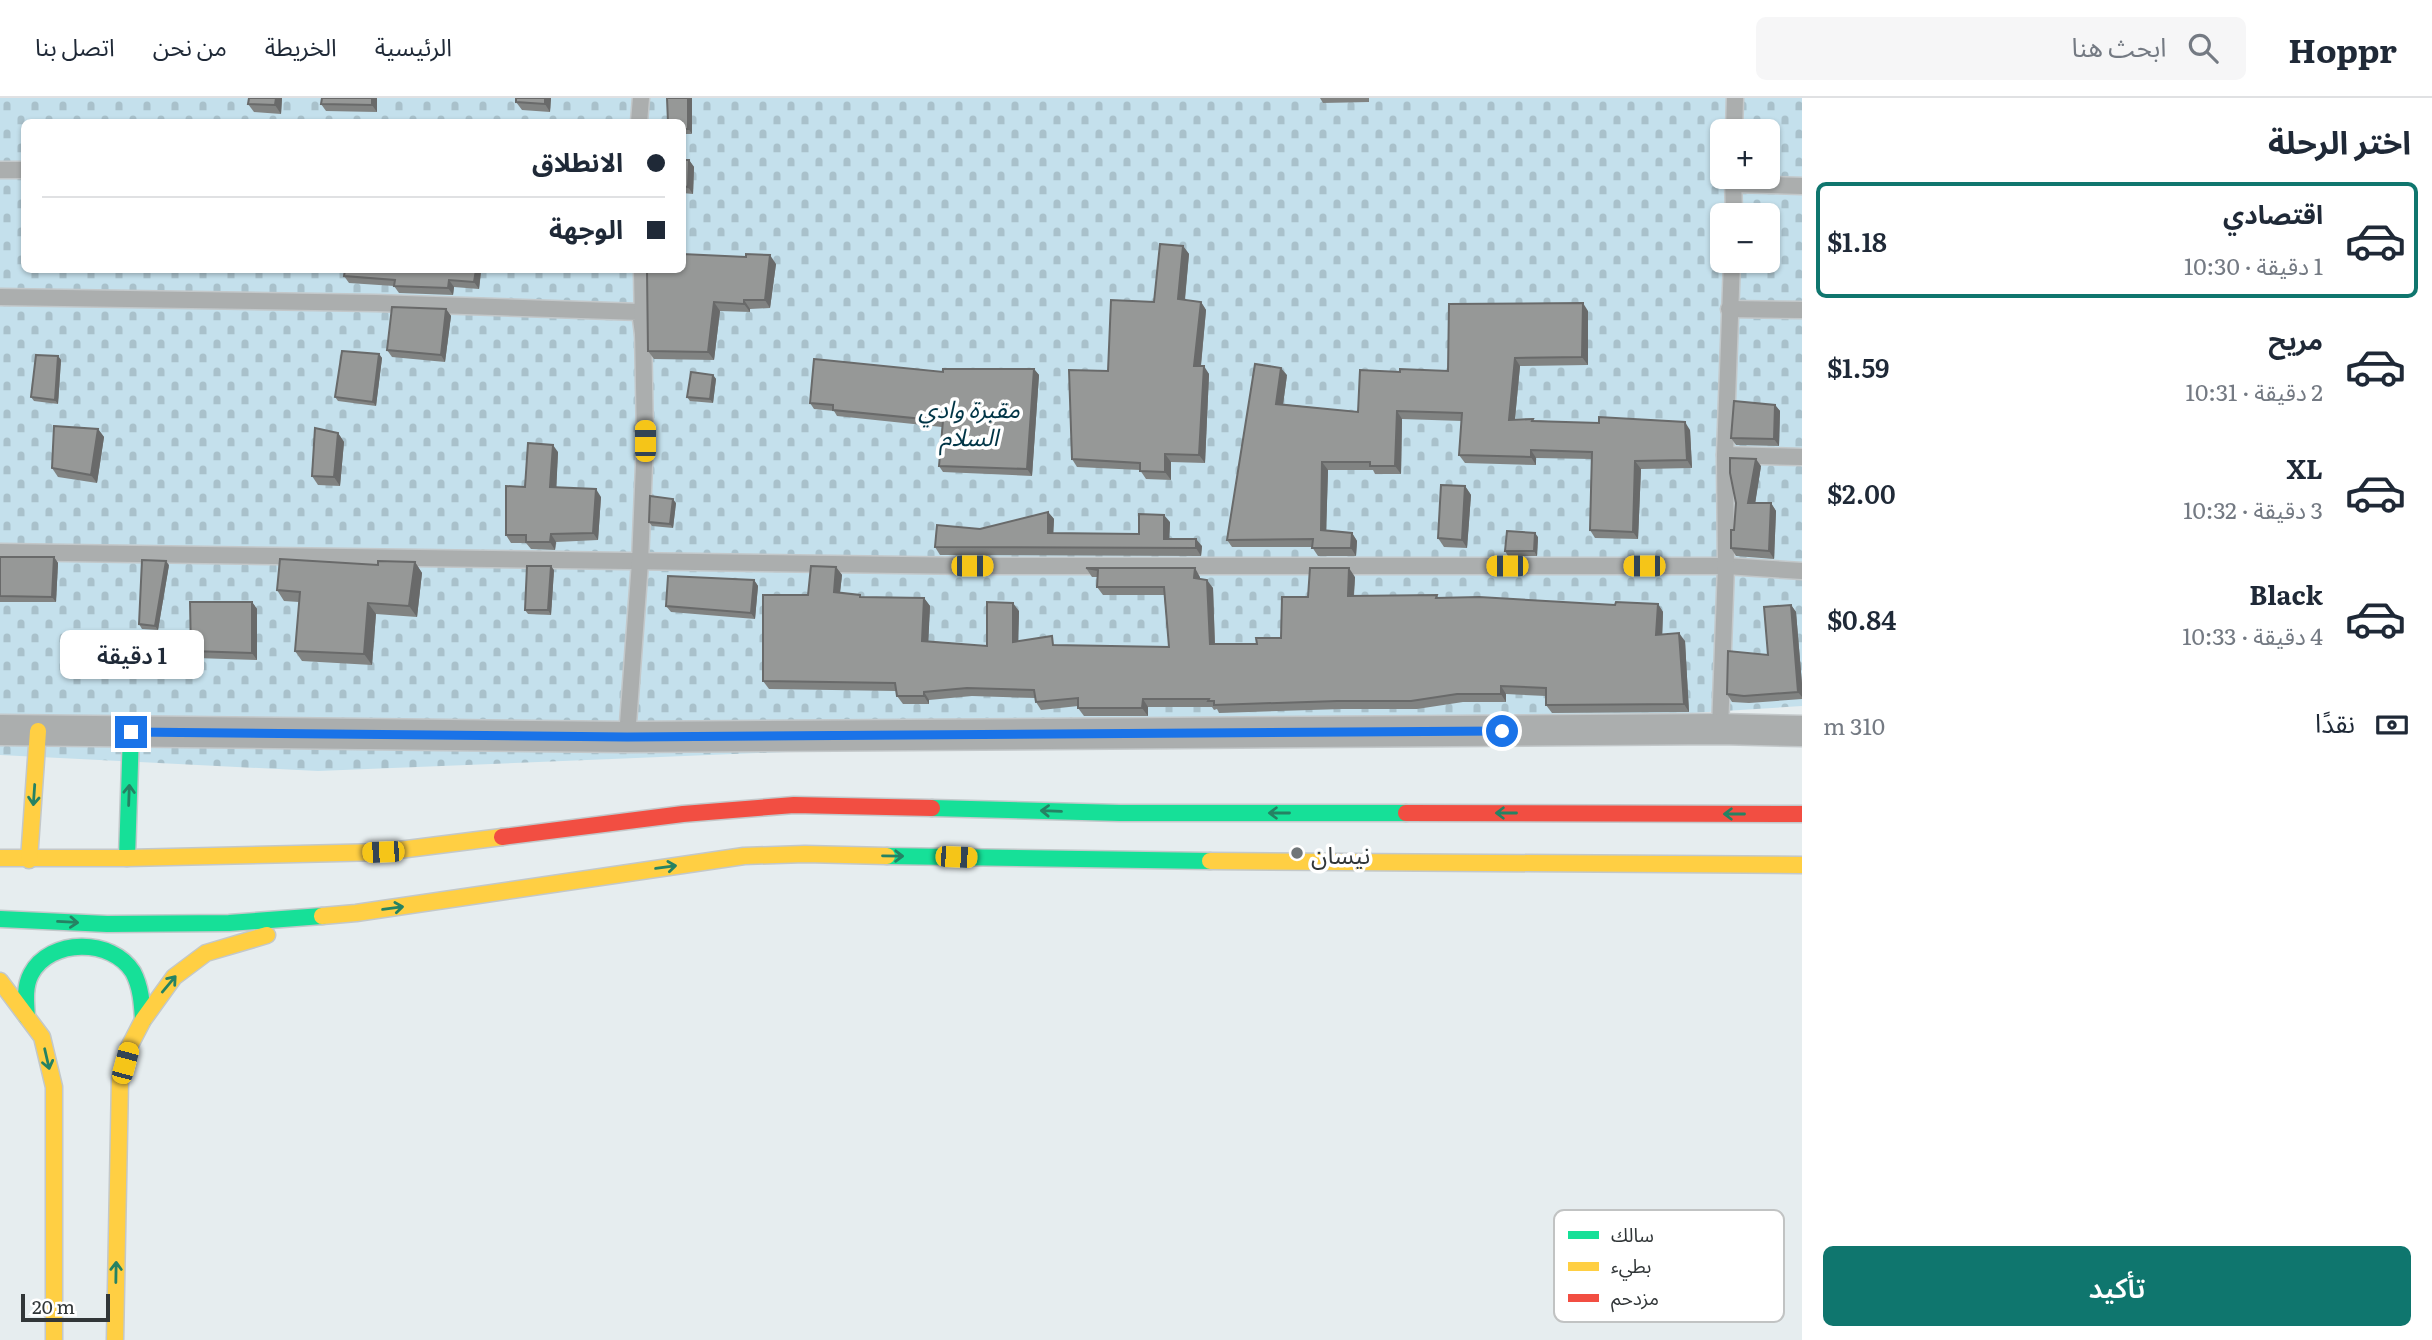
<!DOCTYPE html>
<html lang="ar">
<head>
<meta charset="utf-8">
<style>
	:root { --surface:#fff; --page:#f6f6f7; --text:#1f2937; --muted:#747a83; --line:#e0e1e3; --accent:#0f766e }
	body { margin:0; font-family:Literata,"Noto Sans Arabic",serif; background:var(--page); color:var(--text); direction:rtl; height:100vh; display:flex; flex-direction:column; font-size:26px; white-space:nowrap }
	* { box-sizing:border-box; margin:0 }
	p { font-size:23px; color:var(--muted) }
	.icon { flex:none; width:38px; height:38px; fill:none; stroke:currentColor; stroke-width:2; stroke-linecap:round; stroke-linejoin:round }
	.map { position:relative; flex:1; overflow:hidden; direction:ltr }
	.drawer { display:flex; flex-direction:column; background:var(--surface); width:630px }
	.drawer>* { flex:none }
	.hud { position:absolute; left:21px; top:21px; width:665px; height:154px; border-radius:10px; box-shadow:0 2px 5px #0004; direction:rtl; display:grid; align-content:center; height:154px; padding:0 21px; background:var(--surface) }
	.fabs { position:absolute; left:1710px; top:21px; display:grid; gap:14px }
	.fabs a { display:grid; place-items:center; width:70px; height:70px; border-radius:10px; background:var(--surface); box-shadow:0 2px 5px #0004; font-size:35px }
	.scale { position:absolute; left:21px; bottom:18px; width:89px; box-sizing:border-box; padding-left:7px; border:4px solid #313638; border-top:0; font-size:19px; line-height:24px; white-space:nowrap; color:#313638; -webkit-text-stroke:5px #fff; paint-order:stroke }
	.end { position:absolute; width:32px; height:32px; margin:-16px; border:9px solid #1a73e8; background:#fff; box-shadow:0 0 0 4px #fff }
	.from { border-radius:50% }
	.bubble { position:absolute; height:49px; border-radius:10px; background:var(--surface); box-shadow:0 2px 5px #0004; font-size:23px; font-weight:600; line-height:49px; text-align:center; direction:rtl }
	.car { position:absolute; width:21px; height:42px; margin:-21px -10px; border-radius:9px; box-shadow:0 0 5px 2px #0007; background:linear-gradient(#f5c518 24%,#345 0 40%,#f5c518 0 76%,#345 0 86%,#f5c518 0) }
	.hud b { display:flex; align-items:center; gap:24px; height:66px; font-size:26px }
	.hud b+b { border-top:2px solid var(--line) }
	.hud i { width:18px; height:18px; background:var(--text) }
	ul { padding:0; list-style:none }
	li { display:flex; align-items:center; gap:21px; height:116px; margin:0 14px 10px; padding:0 7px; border:4px solid transparent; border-radius:10px }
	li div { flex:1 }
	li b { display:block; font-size:26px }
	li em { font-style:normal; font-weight:600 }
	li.current { border-color:var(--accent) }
	li>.icon { width:63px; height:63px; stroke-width:1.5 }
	h2 { padding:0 21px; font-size:32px; line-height:84px }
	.pay { display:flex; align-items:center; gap:18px; height:77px; padding:0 21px; font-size:26px }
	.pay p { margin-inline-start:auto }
	.primary-button { display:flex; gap:14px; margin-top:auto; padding:14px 21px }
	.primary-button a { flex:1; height:80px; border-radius:10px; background:var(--accent); color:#fff; font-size:28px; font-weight:600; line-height:80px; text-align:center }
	header { display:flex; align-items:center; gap:42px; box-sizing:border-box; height:98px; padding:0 35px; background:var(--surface); border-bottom:2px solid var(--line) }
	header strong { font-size:33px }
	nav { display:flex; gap:38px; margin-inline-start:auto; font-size:24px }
	.search { width:490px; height:63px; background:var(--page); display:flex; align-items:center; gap:18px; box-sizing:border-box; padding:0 24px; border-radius:10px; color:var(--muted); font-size:26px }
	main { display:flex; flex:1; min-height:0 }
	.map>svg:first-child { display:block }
</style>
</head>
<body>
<header>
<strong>Hoppr</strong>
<div class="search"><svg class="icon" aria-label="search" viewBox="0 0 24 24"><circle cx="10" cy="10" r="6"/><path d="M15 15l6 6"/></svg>ابحث هنا</div>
<nav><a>الرئيسية</a><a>الخريطة</a><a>من نحن</a><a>اتصل بنا</a></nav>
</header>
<main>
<section class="drawer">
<h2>اختر الرحلة</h2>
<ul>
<li class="current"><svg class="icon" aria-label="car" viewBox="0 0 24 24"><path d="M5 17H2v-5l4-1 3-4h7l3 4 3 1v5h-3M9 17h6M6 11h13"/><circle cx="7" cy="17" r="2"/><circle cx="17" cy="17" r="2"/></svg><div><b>اقتصادي</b><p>1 دقيقة · 10:30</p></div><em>$1.18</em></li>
<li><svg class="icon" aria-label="car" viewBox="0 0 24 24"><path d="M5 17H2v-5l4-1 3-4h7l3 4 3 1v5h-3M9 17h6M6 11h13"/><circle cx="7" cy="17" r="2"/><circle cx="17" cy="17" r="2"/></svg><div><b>مريح</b><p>2 دقيقة · 10:31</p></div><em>$1.59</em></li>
<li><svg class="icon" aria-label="car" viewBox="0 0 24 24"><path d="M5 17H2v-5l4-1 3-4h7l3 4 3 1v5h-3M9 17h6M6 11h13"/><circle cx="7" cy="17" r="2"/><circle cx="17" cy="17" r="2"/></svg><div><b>XL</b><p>3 دقيقة · 10:32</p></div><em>$2.00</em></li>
<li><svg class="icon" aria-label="car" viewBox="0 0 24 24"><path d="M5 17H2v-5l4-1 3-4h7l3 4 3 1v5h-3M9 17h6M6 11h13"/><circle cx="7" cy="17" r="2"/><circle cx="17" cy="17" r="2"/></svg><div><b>Black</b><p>4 دقيقة · 10:33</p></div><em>$0.84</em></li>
</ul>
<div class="pay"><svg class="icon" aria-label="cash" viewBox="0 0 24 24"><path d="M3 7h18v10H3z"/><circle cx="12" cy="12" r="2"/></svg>نقدًا<p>310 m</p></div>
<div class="primary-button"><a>تأكيد</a></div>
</section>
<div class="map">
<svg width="1802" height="1242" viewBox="0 0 1802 1242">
	<defs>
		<pattern id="cemetery-stones" width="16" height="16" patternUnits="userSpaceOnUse" patternTransform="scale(1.75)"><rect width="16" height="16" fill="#c4e0ec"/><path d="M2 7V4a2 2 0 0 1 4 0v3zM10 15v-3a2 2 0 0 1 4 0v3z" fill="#a9c1cb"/></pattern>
	</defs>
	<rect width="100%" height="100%" fill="#e6edef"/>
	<path fill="url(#cemetery-stones)" fill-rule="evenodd" d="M0 0H1802V608L1597 621 318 673 0 657ZM24 24H682V172H24ZM1722 33H1768V79H1722ZM1722 117H1768V163H1722Z"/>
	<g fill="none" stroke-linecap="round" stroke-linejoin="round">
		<defs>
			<g id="lane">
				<path d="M639 24 641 0"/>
				<path d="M1734 33 1735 0"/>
				<path d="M0 72H24"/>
				<path d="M1733 79 1734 117"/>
				<path d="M1733 86 1802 88"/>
				<path d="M0 199 376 205 640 214 644 243"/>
				<path d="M1729 211 1802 212"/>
				<path d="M1725 357 1802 359"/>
				<path d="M0 454 972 468H1726L1802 473"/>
				<path d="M1720 631 1726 468 1725 357 1732 163"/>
				<path d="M627 639 640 464 645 343 642 172"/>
			</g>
			<path id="street" d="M0 632 627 639 1720 631 1802 633"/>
			<g id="fast">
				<path d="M932 710 1120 715H1406"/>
				<path d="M887 758 1210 763"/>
				<path d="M127 760 131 634"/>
				<path d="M0 821 107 826 229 825 322 818"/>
				<path d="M27 919C26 905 24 889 31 876 50 840 112 840 133 874 141 889 142 906 143 922"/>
			</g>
			<g id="slow">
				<path d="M0 760H127L383 754 502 739"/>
				<path d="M29 762 38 633"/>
				<path d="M1210 763 1802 767"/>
				<path d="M322 818 356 815 744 758 805 756 887 758"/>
				<path d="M0 883 42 939 54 989V1242"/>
				<path d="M115 1242 120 981 129 949 143 922 174 879 206 855 267 837"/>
			</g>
			<g id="jam">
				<path d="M1406 715 1802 716"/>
				<path d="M502 739 683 716 794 707 932 710"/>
			</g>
		</defs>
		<use href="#lane" stroke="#c3c8ca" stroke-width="19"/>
		<use href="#street" stroke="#c3c8ca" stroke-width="33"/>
		<use href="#fast" stroke="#c3c8ca" stroke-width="19"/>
		<use href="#slow" stroke="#c3c8ca" stroke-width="19"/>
		<use href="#jam" stroke="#c3c8ca" stroke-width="19"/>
		<use href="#lane" stroke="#abaeae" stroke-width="16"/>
		<use href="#street" stroke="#abaeae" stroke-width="30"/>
		<use href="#fast" stroke="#16e098" stroke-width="16"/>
		<use href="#slow" stroke="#ffcf43" stroke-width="16"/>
		<use href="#jam" stroke="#f24e42" stroke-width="16"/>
	</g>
	<g fill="#818382">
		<path d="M282 0 281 16 254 14 248 6Z"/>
		<path d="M377 0V14L326 13 321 6Z"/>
		<path d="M516 0H551L550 14 522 12 516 4Z"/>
		<path d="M667 0 692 36H682V24Z"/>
		<path d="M1320 0H1369V4L1323 5Z"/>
		<path d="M682 62H689L694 69 693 96 682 95Z"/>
		<path d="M1183 148 1189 156 1185 202 1201 204 1206 212 1201 268 1209 276 1205 365 1171 364V382L1146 381 1140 372 1077 369 1072 361Z"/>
		<path d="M776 166 770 210 750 211V214L720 213 714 262 654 261 648 253 647 172Z"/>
		<path d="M481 175 479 191 454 189 453 197 399 195 394 188 349 185 344 178Z"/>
		<path d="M446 211 451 218 445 264 392 259 387 252Z"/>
		<path d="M1588 213V267L1520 268 1515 321 1690 332 1692 370 1641 371 1638 441 1595 440 1590 432 1592 361 1536 360V367L1465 365 1459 357 1462 323 1402 321 1401 376H1375L1373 372H1328L1326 433 1352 435 1357 443 1356 458H1318L1312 449H1232L1227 442 1287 277 1283 306 1358 314 1448 273Z"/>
		<path d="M379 256 382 260 376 308 338 303 335 299Z"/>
		<path d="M58 258 61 262 58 306 34 303 31 299Z"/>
		<path d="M1034 271 1039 277 1032 378 943 374 939 368 942 329 837 318 834 313 814 311 810 305 943 274Z"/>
		<path d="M713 277 716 281 713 305 690 303 687 299Z"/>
		<path d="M1775 307 1780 313 1779 348 1736 347 1731 340Z"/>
		<path d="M98 331 104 339 97 385 58 379 52 370Z"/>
		<path d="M338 335 344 344 340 388 318 387 312 378Z"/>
		<path d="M558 354 556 390 601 399 598 442 556 444 555 452 531 451 526 445H511L506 437 525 389Z"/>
		<path d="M1761 368 1755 405H1771L1776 413 1774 461 1736 458 1731 450 1734 432Z"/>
		<path d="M1465 388 1471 397 1467 450 1444 449 1438 440Z"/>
		<path d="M676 405 673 430 652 428 649 424Z"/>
		<path d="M1048 414 1054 421 1053 435 1139 436 1170 424 1169 441 1202 448 1201 458 940 457 935 449 980 431Z"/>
		<path d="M1538 439 1537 458H1508L1505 453Z"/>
		<path d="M0 459H54L58 465 56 504H0Z"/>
		<path d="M415 464 422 475 417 519 376 516 372 567 302 563 295 553 299 504 284 503 277 492 378 467Z"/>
		<path d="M169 467 158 532 142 531 139 526Z"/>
		<path d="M836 469 842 477 840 495 861 499 924 500 930 508 928 543 987 548 1019 513 1018 543 1058 547 1169 549 1164 497H1103L1097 489 1098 479H1092L1086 470 1200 479V481L1213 490 1215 546H1257L1281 540 1308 499 1355 479 1354 498 1437 497 1438 500 1615 507 1658 506 1663 514 1662 536 1685 543 1689 614 1552 615 1546 607V598L1506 596V604H1463L1417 611H1342L1219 615 1217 611 1214 612 1212 609H1148V618H1084L1078 610V608L1041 612 1036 604 1035 600 972 598 929 602V606H903L897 598 896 593 769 591 763 583 808 497Z"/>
		<path d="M554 472 551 517 528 516 525 512Z"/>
		<path d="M754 482 758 488 755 521 671 514 666 508Z"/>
		<path d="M252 504 257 511V562L196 560 191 553Z"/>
		<path d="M1791 507 1796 514 1802 586V601L1749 605 1732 604 1727 596 1768 557Z"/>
	</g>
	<g fill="#696a6a">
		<path d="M276 0H282L281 16 275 7Z"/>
		<path d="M372 0H377V14L372 7Z"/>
		<path d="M545 0H551L550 14 545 6Z"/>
		<path d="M688 0H692V36L688 31Z"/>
		<path d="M689 62 694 69 693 96 688 89Z"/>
		<path d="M1183 148 1189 156 1184 209 1178 201Z"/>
		<path d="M770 157 776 166 770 210 765 202Z"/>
		<path d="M476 172H481L479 191 474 184Z"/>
		<path d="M449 182 454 189 453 197 448 190Z"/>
		<path d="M744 202 750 211V214L744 206Z"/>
		<path d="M714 204 720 213 714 262 708 254Z"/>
		<path d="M1201 204 1206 212 1200 276 1194 268Z"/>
		<path d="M1583 205 1588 213V267L1582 259Z"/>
		<path d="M446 211 451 218 445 264 441 257Z"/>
		<path d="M379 256 382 260 376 308 373 304Z"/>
		<path d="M58 258 61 262 58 306 55 302Z"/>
		<path d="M1515 260 1520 268 1514 330 1509 322Z"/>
		<path d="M1204 268 1209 276 1205 365 1199 357Z"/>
		<path d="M1281 270 1287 277 1282 314 1276 306Z"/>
		<path d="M1034 271 1039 277 1032 378 1027 371Z"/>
		<path d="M713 277 716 281 713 305 710 301Z"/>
		<path d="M1775 307 1780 313 1779 348 1774 341Z"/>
		<path d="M1397 313 1402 321 1401 376 1395 368Z"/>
		<path d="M1685 324 1690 332 1692 370 1687 362Z"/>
		<path d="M98 331 104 339 97 385 91 377Z"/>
		<path d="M338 335 344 344 340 388 334 379Z"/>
		<path d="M553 347 558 354 556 397 550 389Z"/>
		<path d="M1531 352 1536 360V367L1531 359Z"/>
		<path d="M1165 356 1171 364V382L1165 374Z"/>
		<path d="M1756 361 1761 368 1754 413 1748 405Z"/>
		<path d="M1635 363 1641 371 1638 441 1633 434Z"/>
		<path d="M1322 364 1328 372 1326 440 1321 432Z"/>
		<path d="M1465 388 1471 397 1467 450 1462 442Z"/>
		<path d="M596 391 601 399 598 442 593 435Z"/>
		<path d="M673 401 676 405 673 430 670 426Z"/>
		<path d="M1771 405 1776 413 1774 461 1769 453Z"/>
		<path d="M1048 414 1054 421 1053 443 1048 435Z"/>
		<path d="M1164 417 1170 424 1169 449 1164 441Z"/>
		<path d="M1352 435 1357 443 1356 458 1351 450Z"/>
		<path d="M1535 435 1538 439 1537 458 1534 453Z"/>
		<path d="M551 436 556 444 555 452 550 444Z"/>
		<path d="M1196 441 1202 448 1201 458 1196 450Z"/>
		<path d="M54 459 58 465 56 504 52 499Z"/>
		<path d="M166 463 169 467 158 532 155 528Z"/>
		<path d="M415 464 422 475 417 519 409 508Z"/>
		<path d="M551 468 554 472 551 517 548 512Z"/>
		<path d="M836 469 842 477 839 503 834 494Z"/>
		<path d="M1195 470 1200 479V489L1194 480Z"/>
		<path d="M1349 470 1355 479 1353 506 1348 498Z"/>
		<path d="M754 482 758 488 755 521 751 515Z"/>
		<path d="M1207 482 1213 490 1215 554 1210 546Z"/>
		<path d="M924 500 930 508 928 551 922 543Z"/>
		<path d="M252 504 257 511V562L252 555Z"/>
		<path d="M368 505 376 516 372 567 364 556Z"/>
		<path d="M1013 505 1019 513 1018 552 1013 544Z"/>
		<path d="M1658 506 1663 514 1662 545 1656 537Z"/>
		<path d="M1791 507 1796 514 1802 586V599L1798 594Z"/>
		<path d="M1679 535 1685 543 1689 614 1684 606Z"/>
		<path d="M1501 588 1506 596V604L1501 596Z"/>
		<path d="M924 594 929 602V606L924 598Z"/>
		<path d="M1143 601 1148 609V618L1142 610Z"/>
	</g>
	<g fill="#969897" stroke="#696a6a" stroke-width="2">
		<path d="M249 0H276L275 7 248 6Z"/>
		<path d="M322 0H372V7L321 6Z"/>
		<path d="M516 0H545V6L516 4Z"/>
		<path d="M667 0H688V31H682V24H668Z"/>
		<path d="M682 62H689L688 89 682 88Z"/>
		<path d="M1160 146 1183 148 1178 201 1201 204 1194 268H1204L1199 357 1165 356V374L1140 373V365L1072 361 1069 272 1108 273 1111 202 1154 204Z"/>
		<path d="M682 156 746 159V156L770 157 765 202H744V206L714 204 708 254 648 253 647 172H682Z"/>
		<path d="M345 172H476L474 184 449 182 448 190 394 188 395 182 344 178Z"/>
		<path d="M1583 205 1582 259 1515 260 1509 322 1533 321 1532 323 1599 325V319L1685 324 1687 362 1635 363 1633 434 1590 432 1592 354 1531 352V359L1459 357 1462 315 1397 313 1395 368H1370V364H1322L1321 432 1352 435 1351 450H1312L1313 441 1227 442 1255 266 1281 270 1276 306 1358 314 1360 272 1400 274V271L1448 273 1449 206Z"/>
		<path d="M392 209 446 211 441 257 387 252Z"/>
		<path d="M342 253 379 256 373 304 335 299Z"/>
		<path d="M36 257 58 258 55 302 31 299Z"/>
		<path d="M814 261 943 274V271H1034L1027 371 939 368 943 323 833 312V307L810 305Z"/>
		<path d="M691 274 713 277 710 301 687 299Z"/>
		<path d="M1734 303 1775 307 1774 341 1731 340Z"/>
		<path d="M54 328 98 331 91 377 52 370Z"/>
		<path d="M315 330 338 335 334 379 312 378Z"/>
		<path d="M528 345 553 347 550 389 596 391 593 435 551 436 550 444H526V437H506V388L525 389Z"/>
		<path d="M1730 360 1756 361 1748 405H1771L1769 453 1731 450V432H1734L1736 405 1730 375Z"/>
		<path d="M1441 387 1465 388 1462 442 1438 440Z"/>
		<path d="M650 398 673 401 670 426 649 424Z"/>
		<path d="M1048 414V435L1139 436V416L1164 417V441H1196V450L935 449 937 427 980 431Z"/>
		<path d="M1507 433 1535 435 1534 453H1505Z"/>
		<path d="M0 459H54L52 499 0 498Z"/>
		<path d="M280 461 378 467V463L415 464 409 508 368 505 364 556 295 553 300 494 277 492Z"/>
		<path d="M142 462 166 463 155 528 139 526Z"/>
		<path d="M527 468H551L548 512H525Z"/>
		<path d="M811 468 836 469 834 494 860 497V499L924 500 922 543 987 548V504L1013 505V544L1052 538 1053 547 1169 549 1164 489H1097L1098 472 1086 470H1195L1194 480 1207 482 1210 546H1257L1256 540H1281L1282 499H1308L1310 470H1349L1348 498 1437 497 1436 500 1479 499 1615 507 1616 504 1658 506 1656 537 1679 535 1684 606 1546 607V590L1501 588V596H1457L1411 603H1337L1214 607V603H1208L1209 601H1143L1142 610H1078V600L1036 604 1034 592 967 590 924 594V598H897L895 585 763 583V497H808Z"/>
		<path d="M668 478 754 482 751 515 666 508Z"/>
		<path d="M190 504H252V555L191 553Z"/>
		<path d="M1791 507 1798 594 1744 598 1727 596 1728 553 1768 557 1764 509Z"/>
	</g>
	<defs><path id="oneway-shaft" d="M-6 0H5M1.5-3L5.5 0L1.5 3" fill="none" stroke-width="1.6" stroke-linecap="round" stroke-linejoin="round" transform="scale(1.75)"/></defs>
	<g stroke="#258263">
		<use href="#oneway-shaft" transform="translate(34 697) rotate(94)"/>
		<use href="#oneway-shaft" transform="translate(129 697) rotate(-88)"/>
		<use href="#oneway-shaft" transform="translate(1051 713) rotate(-178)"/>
		<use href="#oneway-shaft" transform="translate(1279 715) rotate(-180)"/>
		<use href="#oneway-shaft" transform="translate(1506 715) rotate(-180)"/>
		<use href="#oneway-shaft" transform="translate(1734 716) rotate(-180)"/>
		<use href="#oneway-shaft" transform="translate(893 758) rotate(1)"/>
		<use href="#oneway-shaft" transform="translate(666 769) rotate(-8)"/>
		<use href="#oneway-shaft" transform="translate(393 810) rotate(-8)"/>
		<use href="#oneway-shaft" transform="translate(68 824) rotate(3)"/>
		<use href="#oneway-shaft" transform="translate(169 886) rotate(-50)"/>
		<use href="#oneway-shaft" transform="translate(47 961) rotate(77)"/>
		<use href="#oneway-shaft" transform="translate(116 1174) rotate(-89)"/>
	</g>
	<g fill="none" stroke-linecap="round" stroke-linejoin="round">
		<path stroke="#1a73e8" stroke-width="9" d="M131 634 627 639 1502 633"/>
	</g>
	<circle fill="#707678" stroke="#fff" stroke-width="2.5" cx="1297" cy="755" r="7"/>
	<g text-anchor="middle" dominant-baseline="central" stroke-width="7" stroke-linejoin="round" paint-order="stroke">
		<g font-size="24" font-style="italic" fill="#003546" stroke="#fff">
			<text x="969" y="309">مقبرة وادي<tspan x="969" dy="28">السلام</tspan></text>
		</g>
		<g font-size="24" fill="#313638" stroke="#fff" text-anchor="start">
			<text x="1311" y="755">نيسان</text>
		</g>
	</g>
	<rect x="1554" y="1112" width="230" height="112" rx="10" fill="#fff" stroke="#c1c3c3" stroke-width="2"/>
	<rect x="1568" y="1133" width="31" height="8" fill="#16e098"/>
	<rect x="1568" y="1164" width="31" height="9" fill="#ffcf43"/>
	<rect x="1568" y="1196" width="31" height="8" fill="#f24e42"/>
	<g font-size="19" fill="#313638">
		<text x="1611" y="1144">سالك</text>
		<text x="1611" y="1175">بطيء</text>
		<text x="1611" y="1207">مزدحم</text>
	</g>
</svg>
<div class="fabs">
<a>+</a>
<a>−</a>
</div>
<div class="scale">20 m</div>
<i class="end from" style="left:1502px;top:633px"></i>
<i class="end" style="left:131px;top:634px"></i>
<div class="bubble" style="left:60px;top:532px;width:144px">1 دقيقة</div>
<i class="car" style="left:645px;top:343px;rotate:0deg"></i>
<i class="car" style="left:972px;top:468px;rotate:90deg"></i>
<i class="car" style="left:1507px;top:468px;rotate:270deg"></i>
<i class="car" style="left:1644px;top:468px;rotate:270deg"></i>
<i class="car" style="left:383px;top:754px;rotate:268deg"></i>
<i class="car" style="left:956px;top:759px;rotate:92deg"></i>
<i class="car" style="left:125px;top:965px;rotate:15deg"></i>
<div class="hud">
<b><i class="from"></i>الانطلاق</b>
<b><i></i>الوجهة</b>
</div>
</div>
</main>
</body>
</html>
